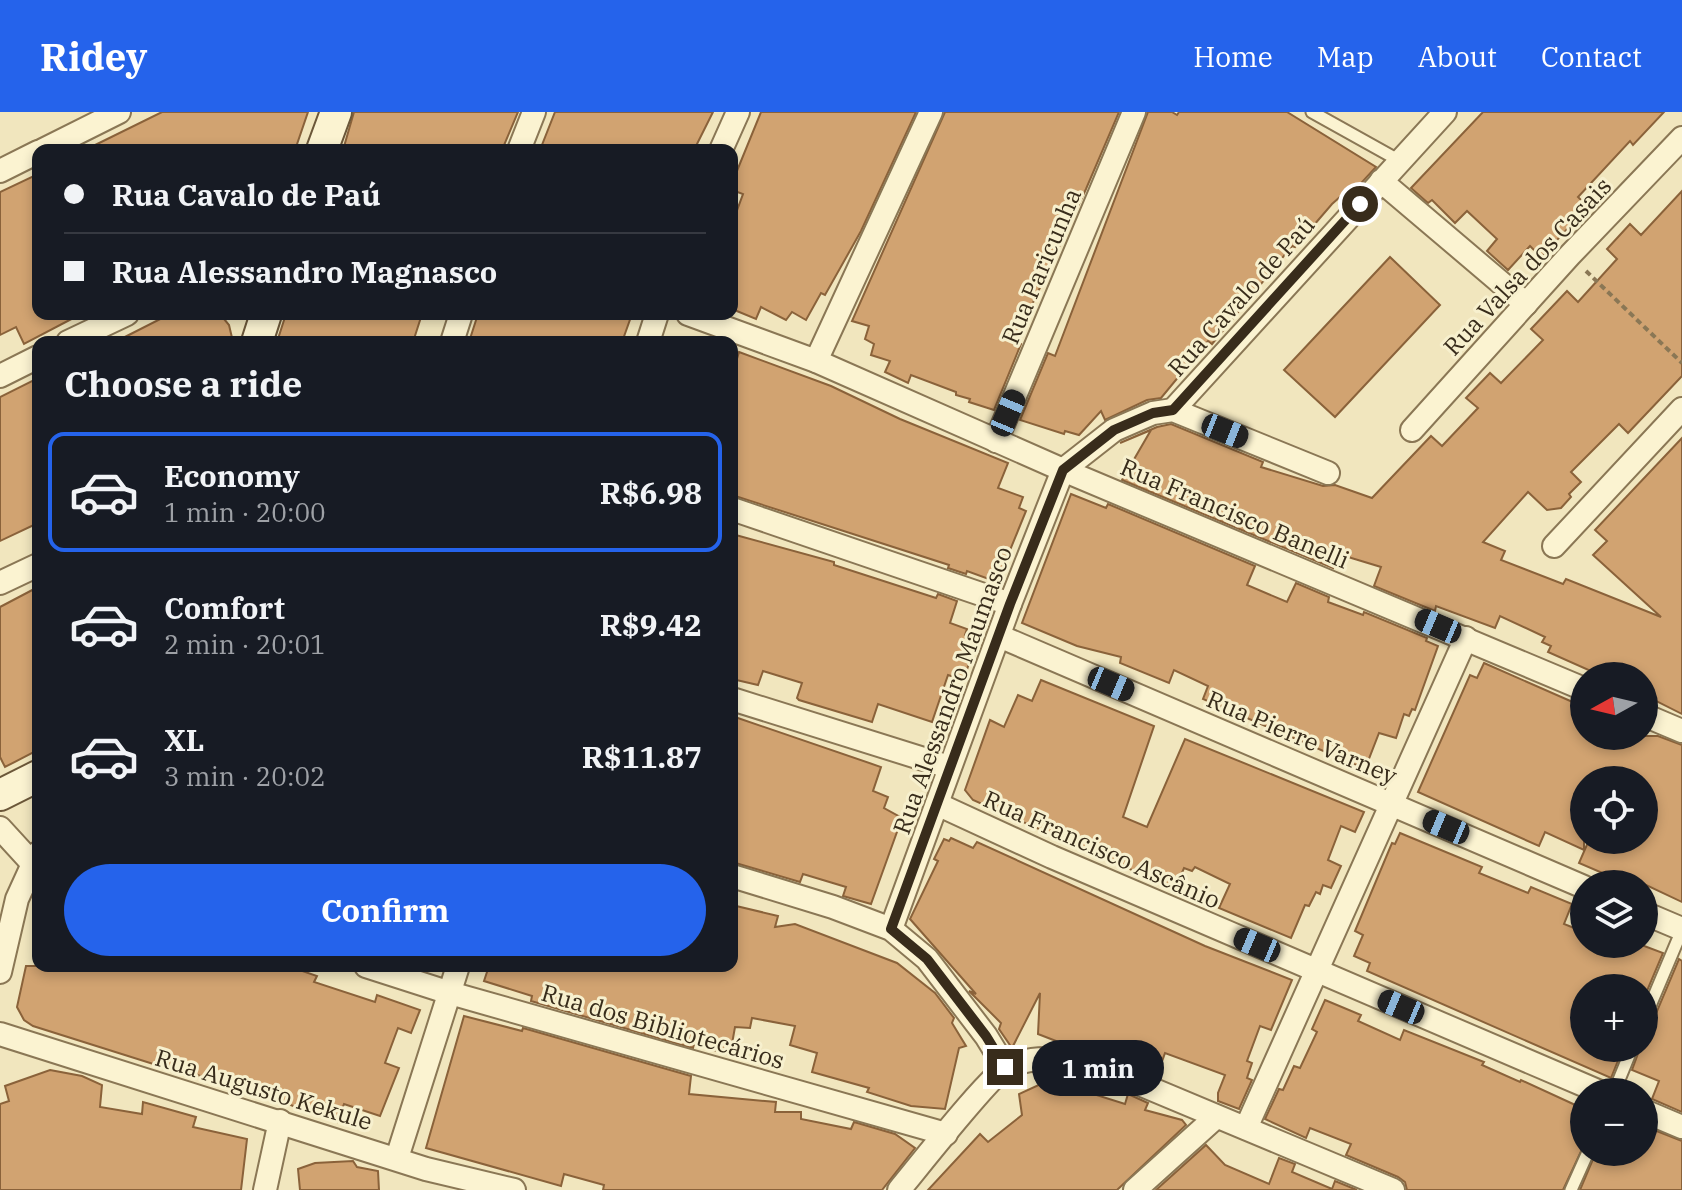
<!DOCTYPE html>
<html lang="en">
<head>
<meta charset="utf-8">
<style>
	:root { --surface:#171b24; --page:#242831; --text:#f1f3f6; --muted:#9ea1a6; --line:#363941; --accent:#2563eb }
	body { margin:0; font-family:"IBM Plex Serif",serif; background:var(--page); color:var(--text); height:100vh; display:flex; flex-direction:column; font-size:30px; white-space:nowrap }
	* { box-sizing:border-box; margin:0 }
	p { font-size:26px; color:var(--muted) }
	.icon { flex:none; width:44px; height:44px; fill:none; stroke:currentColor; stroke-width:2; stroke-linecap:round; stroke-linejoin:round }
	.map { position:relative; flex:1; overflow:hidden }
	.sheet { position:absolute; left:32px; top:224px; width:706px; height:636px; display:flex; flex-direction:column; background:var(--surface); border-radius:16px; box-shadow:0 4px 12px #0003 }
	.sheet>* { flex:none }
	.hud { position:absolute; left:32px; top:32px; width:706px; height:176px; border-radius:16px; box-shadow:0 4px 12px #0003; display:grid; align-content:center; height:176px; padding:0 32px; background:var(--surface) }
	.needle { width:52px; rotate:262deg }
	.tools { position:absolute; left:1570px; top:550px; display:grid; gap:16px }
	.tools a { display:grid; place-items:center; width:88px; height:88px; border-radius:50%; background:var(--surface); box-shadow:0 4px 12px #0003; font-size:40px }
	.end { position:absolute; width:36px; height:36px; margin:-18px; border:10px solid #382c1b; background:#fff; box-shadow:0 0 0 4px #fff }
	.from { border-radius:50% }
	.bubble { position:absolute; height:56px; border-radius:28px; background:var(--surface); box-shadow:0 4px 12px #0003; font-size:26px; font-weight:700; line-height:56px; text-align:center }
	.car { position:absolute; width:24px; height:48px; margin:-24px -12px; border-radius:10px; box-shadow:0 0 6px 2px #0007; background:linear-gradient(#222 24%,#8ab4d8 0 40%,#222 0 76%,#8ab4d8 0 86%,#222 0) }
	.hud b { display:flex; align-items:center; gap:28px; height:76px; font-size:30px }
	.hud b+b { border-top:2px solid var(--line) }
	.hud i { width:20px; height:20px; background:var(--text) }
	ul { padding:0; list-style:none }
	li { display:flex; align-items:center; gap:24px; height:120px; margin:0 16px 12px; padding:0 16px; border:4px solid transparent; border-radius:16px }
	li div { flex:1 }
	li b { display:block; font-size:30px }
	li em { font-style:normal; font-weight:700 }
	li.current { border-color:var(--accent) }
	li>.icon { width:72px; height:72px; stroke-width:1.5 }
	h2 { padding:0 32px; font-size:36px; line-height:96px }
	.button { display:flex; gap:16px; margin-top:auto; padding:16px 32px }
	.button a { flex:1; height:92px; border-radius:48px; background:var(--accent); color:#fff; font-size:32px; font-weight:700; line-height:92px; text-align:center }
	header { display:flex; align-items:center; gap:48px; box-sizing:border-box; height:112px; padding:0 40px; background:var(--accent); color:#fff }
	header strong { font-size:38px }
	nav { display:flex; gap:44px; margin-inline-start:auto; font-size:28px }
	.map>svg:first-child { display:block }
</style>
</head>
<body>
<header>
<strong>Ridey</strong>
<nav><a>Home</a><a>Map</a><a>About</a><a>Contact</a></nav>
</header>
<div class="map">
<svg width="1682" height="1078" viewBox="0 0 1682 1078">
	<rect width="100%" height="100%" fill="#f1e6be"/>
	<g fill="#d1a371" stroke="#8a623a" stroke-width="2">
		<path d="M162 0H308L295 38H85Z"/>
		<path d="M354 0H518L502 38H343Z"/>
		<path d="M555 0H713L694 38H540Z"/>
		<path d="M761 0H916L861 119 825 183 821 181 806 208 792 200 786 208 761 195 756 207 732 197V112L743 82 732 78V71Z"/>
		<path d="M945 0H1119L1086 77 1023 212 1025 213 1019 231 1021 232 994 298 969 290 970 287 956 283V280L911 263 908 271 885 260 890 249 871 243 874 232 865 227 869 214 852 209Z"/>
		<path d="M1148 0H1172L1177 3 1179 0H1287L1376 55 1353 80 1349 77 1332 92 1295 135 1292 134 1212 232 1208 229 1161 286 1147 288 1105 308 1101 299 1079 323 1065 319 1064 322 1020 308 1048 241 1055 244Z"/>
		<path d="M1483 0H1664L1633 33 1630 29 1578 85 1588 95 1541 145 1530 134 1508 158 1487 139 1497 127 1467 99 1455 111 1432 88 1428 91 1411 76Z"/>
		<path d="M38 62V202H81L24 232 16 215 0 223V80Z"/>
		<path d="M1682 79V264L1628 321 1619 312 1571 360 1581 370 1569 382 1571 385 1561 396 1547 398 1528 380 1483 430 1505 439 1501 448 1563 472 1566 467 1661 505 1593 443 1607 429 1595 418 1682 326V602L1644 583V564H1602L1548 540 1551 534 1542 530 1545 525 1500 504 1495 516 1436 494 1435 499 1374 474 1381 455 1335 441 1333 456 1122 368 1151 318 1120 331 1157 315 1171 312 1263 350 1261 355 1323 374 1335 373 1372 386 1431 324 1442 334 1478 296 1466 286 1490 261 1501 271 1543 228 1531 217 1567 179 1578 190 1617 147 1607 137 1630 112 1641 123Z"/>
		<path d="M1390 145 1440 193 1335 305 1284 258Z"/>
		<path d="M170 202H220L229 213 233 230H115Z"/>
		<path d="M286 202H422L413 230H277Z"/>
		<path d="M478 202H632L622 230H469Z"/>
		<path d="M739 240 831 274 900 307 1008 351 998 376 1023 385 1019 396 1026 399 997 470 967 459 966 462 948 456 949 453 732 383V264Z"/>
		<path d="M38 266V411L0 429V285Z"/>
		<path d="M1071 382 1106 396 1108 392 1255 454 1247 473 1287 490 1296 471 1329 485 1328 490 1363 503 1364 500 1427 526 1426 529 1438 534 1415 598 1412 597 1409 604 1404 602 1396 626 1379 621 1365 657 1203 587 1208 574 1174 558 1169 571 1120 551 1121 545 1077 534 1022 511Z"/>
		<path d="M732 422 834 450V453L936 486 938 482 957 489 950 511 967 517 965 523 976 527 964 568 948 563 932 610 878 592 872 610 799 588 797 586 802 571 763 559 758 573 732 567Z"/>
		<path d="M38 475V638L5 655 0 645V495Z"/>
		<path d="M1484 551 1584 595V624H1658L1682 633V790L1644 772H1628L1579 751 1589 728H1644V668H1584V738L1545 720 1539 734 1418 680 1470 563 1477 566Z"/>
		<path d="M1041 568 1154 614 1123 705 1147 715 1185 627 1364 700 1355 720 1341 714 1328 748 1341 754 1331 776 1323 773 1320 782 1316 780 1309 794 1305 793 1291 826 1219 796 1230 772 1195 755 1192 759 1184 756 1175 777 973 688 965 678 990 608 1004 615 1018 583 1032 589Z"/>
		<path d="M732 604 881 655 873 679 888 685 884 696 902 706 871 792 843 784 846 775 803 762 800 770 732 750Z"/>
		<path d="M1400 721 1482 755 1479 761 1528 781 1531 775 1572 792 1564 812 1584 820V832H1639L1663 841 1644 886V876H1584V936H1623L1611 966 1367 859 1370 851 1354 844 1363 823 1355 819 1392 731 1395 732Z"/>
		<path d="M951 726 973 736 977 730 1205 834 1292 868 1271 918 1260 914 1247 949 1252 951 1247 966 1252 968 1239 997 1218 989V981L1225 963 1165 941 1157 964 1115 947 1074 936 1038 922 1040 881 1012 936 999 917 1001 911 969 879 976 882 910 807 938 749 934 747 944 727 949 729Z"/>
		<path d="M732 793 778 804 775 815 795 812 897 851 935 881 954 906 952 911 966 934 959 936 945 997 911 994 867 980 869 976 812 960 817 941 790 933 795 914 752 906 750 916 735 915 730 943 694 932 693 936 531 889 532 884 484 869 489 854H732Z"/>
		<path d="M1679 847 1682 849V1000L1652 987 1659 969 1632 958 1640 936H1644V916L1652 911Z"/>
		<path d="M26 854H288L317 864 314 870 375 890 377 883 420 898 411 921 398 916 385 951 399 956 380 1004 344 992 337 1010 222 968 221 971 186 959 185 962 33 914 24 908 17 895Z"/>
		<path d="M1325 888 1361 903 1358 909 1400 928 1404 918 1484 950 1482 953 1520 970 1521 968 1584 997V1033L1563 1078H1407L1405 1070 1398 1065 1346 1043 1351 1032 1310 1016 1306 1026 1265 1007 1279 977 1283 978 1294 954 1300 956 1317 920 1312 917Z"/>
		<path d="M464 904 522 919 523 916 691 964 689 982 776 990 775 1000H801V1007L851 1017 854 1010 895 1022 915 1036 882 1078H603L604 1073 564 1062 561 1074 426 1036Z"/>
		<path d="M50 958 82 964 102 973 100 995 142 1002 143 990 196 1005 193 1015 247 1027 241 1078H0V992L9 989 5 974Z"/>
		<path d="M1057 970V976L1068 974 1125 992 1128 982 1148 991 1145 998 1182 1008 1186 1013 1117 1078H928L980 1022 988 1030 1022 1003 1019 982 1043 971Z"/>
		<path d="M1644 1014 1682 1029V1078H1580L1596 1040H1644Z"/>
		<path d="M1206 1033 1225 1053 1269 1072 1279 1046 1295 1052 1292 1060 1332 1077 1335 1069 1357 1078H1156Z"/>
		<path d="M353 1049 357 1055 378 1059 379 1078H300L298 1057 315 1051Z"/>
	</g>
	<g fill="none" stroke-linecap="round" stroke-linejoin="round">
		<defs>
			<g id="lane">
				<path d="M1312 0 1400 49"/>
				<path d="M1644 908 1682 818"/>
				<path d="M1614 980 1632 936"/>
				<path d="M1571 1078 1588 1040"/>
			</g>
			<g id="street">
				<path d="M43 38 119 0"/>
				<path d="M519 38 534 0"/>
				<path d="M721 38 738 0"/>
				<path d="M0 59 38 40"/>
				<path d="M1381 69 1526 192"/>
				<path d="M688 202 816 249 1063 358 1584 577"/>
				<path d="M68 230 127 202"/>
				<path d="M452 230 461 202"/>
				<path d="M648 230 657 202"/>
				<path d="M816 249 931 0"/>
				<path d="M0 264 38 245"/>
				<path d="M1173 298 1445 0"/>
				<path d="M1412 318 1570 143 1682 26"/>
				<path d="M996 329 1134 0"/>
				<path d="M732 397 1010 492"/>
				<path d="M1554 434 1682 297"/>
				<path d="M0 471 38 453"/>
				<path d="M999 524 1584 775"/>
				<path d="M732 587 949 655"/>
				<path d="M1644 603 1682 619"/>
				<path d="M937 692 1052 745 1600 980"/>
				<path d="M0 716 33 752 38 753"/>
				<path d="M732 764 833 795 891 817 927 847 986 924 1005 955"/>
				<path d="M1644 801 1682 817"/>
				<path d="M891 817 1010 492 1063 358 1114 318 1153 301 1173 298 1328 361"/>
				<path d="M366 854 450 881 946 1022"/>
				<path d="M0 860 17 787 38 741"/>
				<path d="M0 922 426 1057 514 1078"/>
				<path d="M1644 999 1682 1015"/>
				<path d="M1246 1016 1466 526"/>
				<path d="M397 1046 458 854"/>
				<path d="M265 1078 280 1009"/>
				<path d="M899 1078C915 1059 993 959 1009 954 1044 940 1076 950 1111 960L1393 1078"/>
				<path d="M1135 1078 1216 1005"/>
			</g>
			<g id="secondary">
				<path d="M322 38 336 0"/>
				<path d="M257 230 266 202"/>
				<path d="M0 683 38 664"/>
			</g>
		</defs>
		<use href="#lane" stroke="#8a7755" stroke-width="15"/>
		<use href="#street" stroke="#8a7755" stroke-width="26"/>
		<use href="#secondary" stroke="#6b5739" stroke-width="34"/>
		<path stroke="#8a7755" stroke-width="4" stroke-dasharray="6 4" stroke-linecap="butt" d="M1586 159 1682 251"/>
		<use href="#lane" stroke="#fbf3d1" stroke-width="11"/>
		<use href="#street" stroke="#fbf3d1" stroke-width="22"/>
		<use href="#secondary" stroke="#fbf3d1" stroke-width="30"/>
	</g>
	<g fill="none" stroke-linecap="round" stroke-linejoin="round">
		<path stroke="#382c1b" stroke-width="10" d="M1005 955 986 924 927 847 891 817 1010 492 1063 358 1114 318 1153 301 1173 298 1360 92"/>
	</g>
	<g text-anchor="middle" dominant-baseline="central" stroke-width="6" stroke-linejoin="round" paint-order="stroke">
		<g font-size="24" fill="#382c1b" stroke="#f7f0ce">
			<text transform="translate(1041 154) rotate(-67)">Rua Paricunha</text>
			<text transform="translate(1527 154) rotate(-47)">Rua Valsa dos Casais</text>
			<text transform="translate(1241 184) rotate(-48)">Rua Cavalo de Paú</text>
			<text transform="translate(1235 401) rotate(23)">Rua Francisco Banelli</text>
			<text transform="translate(952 578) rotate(-70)">Rua Alessandro Maumasco</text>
			<text transform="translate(1302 625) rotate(23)">Rua Pierre Varney</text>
			<text transform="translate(1102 737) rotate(24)">Rua Francisco Ascânio</text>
			<text transform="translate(663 914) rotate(16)">Rua dos Bibliotecários</text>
			<text transform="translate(264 977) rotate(17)">Rua Augusto Kekule</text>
		</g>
	</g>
</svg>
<div class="tools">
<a><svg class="needle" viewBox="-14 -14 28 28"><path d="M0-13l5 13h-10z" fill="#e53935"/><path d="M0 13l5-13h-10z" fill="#9ea1a6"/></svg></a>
<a><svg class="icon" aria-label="locate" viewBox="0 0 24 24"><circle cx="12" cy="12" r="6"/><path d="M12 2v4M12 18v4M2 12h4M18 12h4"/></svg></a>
<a><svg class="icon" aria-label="layers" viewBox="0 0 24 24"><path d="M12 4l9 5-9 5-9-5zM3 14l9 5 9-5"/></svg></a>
<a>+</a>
<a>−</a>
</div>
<i class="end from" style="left:1360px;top:92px"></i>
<i class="end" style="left:1005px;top:955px"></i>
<div class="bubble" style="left:1032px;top:928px;width:132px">1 min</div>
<i class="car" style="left:1008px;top:301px;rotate:23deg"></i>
<i class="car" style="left:1225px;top:319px;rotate:112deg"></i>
<i class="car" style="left:1438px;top:514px;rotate:293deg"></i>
<i class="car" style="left:1111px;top:572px;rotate:113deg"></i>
<i class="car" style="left:1446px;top:715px;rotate:293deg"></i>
<i class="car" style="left:1257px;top:833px;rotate:293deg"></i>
<i class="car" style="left:1401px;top:895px;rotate:293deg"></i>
<div class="hud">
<b><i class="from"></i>Rua Cavalo de Paú</b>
<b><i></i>Rua Alessandro Magnasco</b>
</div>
<section class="sheet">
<h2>Choose a ride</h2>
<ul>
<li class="current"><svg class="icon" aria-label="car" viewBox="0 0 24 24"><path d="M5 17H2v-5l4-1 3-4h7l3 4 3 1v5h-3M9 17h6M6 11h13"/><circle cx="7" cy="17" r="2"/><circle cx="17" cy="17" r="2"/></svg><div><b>Economy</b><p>1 min · 20:00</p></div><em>R$6.98</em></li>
<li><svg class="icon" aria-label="car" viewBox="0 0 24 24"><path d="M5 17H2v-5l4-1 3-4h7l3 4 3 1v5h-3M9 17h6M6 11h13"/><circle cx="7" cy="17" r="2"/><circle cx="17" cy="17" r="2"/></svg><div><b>Comfort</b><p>2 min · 20:01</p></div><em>R$9.42</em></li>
<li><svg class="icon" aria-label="car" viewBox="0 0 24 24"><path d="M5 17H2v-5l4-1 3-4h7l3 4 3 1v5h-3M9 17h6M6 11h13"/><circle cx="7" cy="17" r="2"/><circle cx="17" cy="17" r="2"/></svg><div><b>XL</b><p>3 min · 20:02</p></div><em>R$11.87</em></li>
</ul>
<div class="button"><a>Confirm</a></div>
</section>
</div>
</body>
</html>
